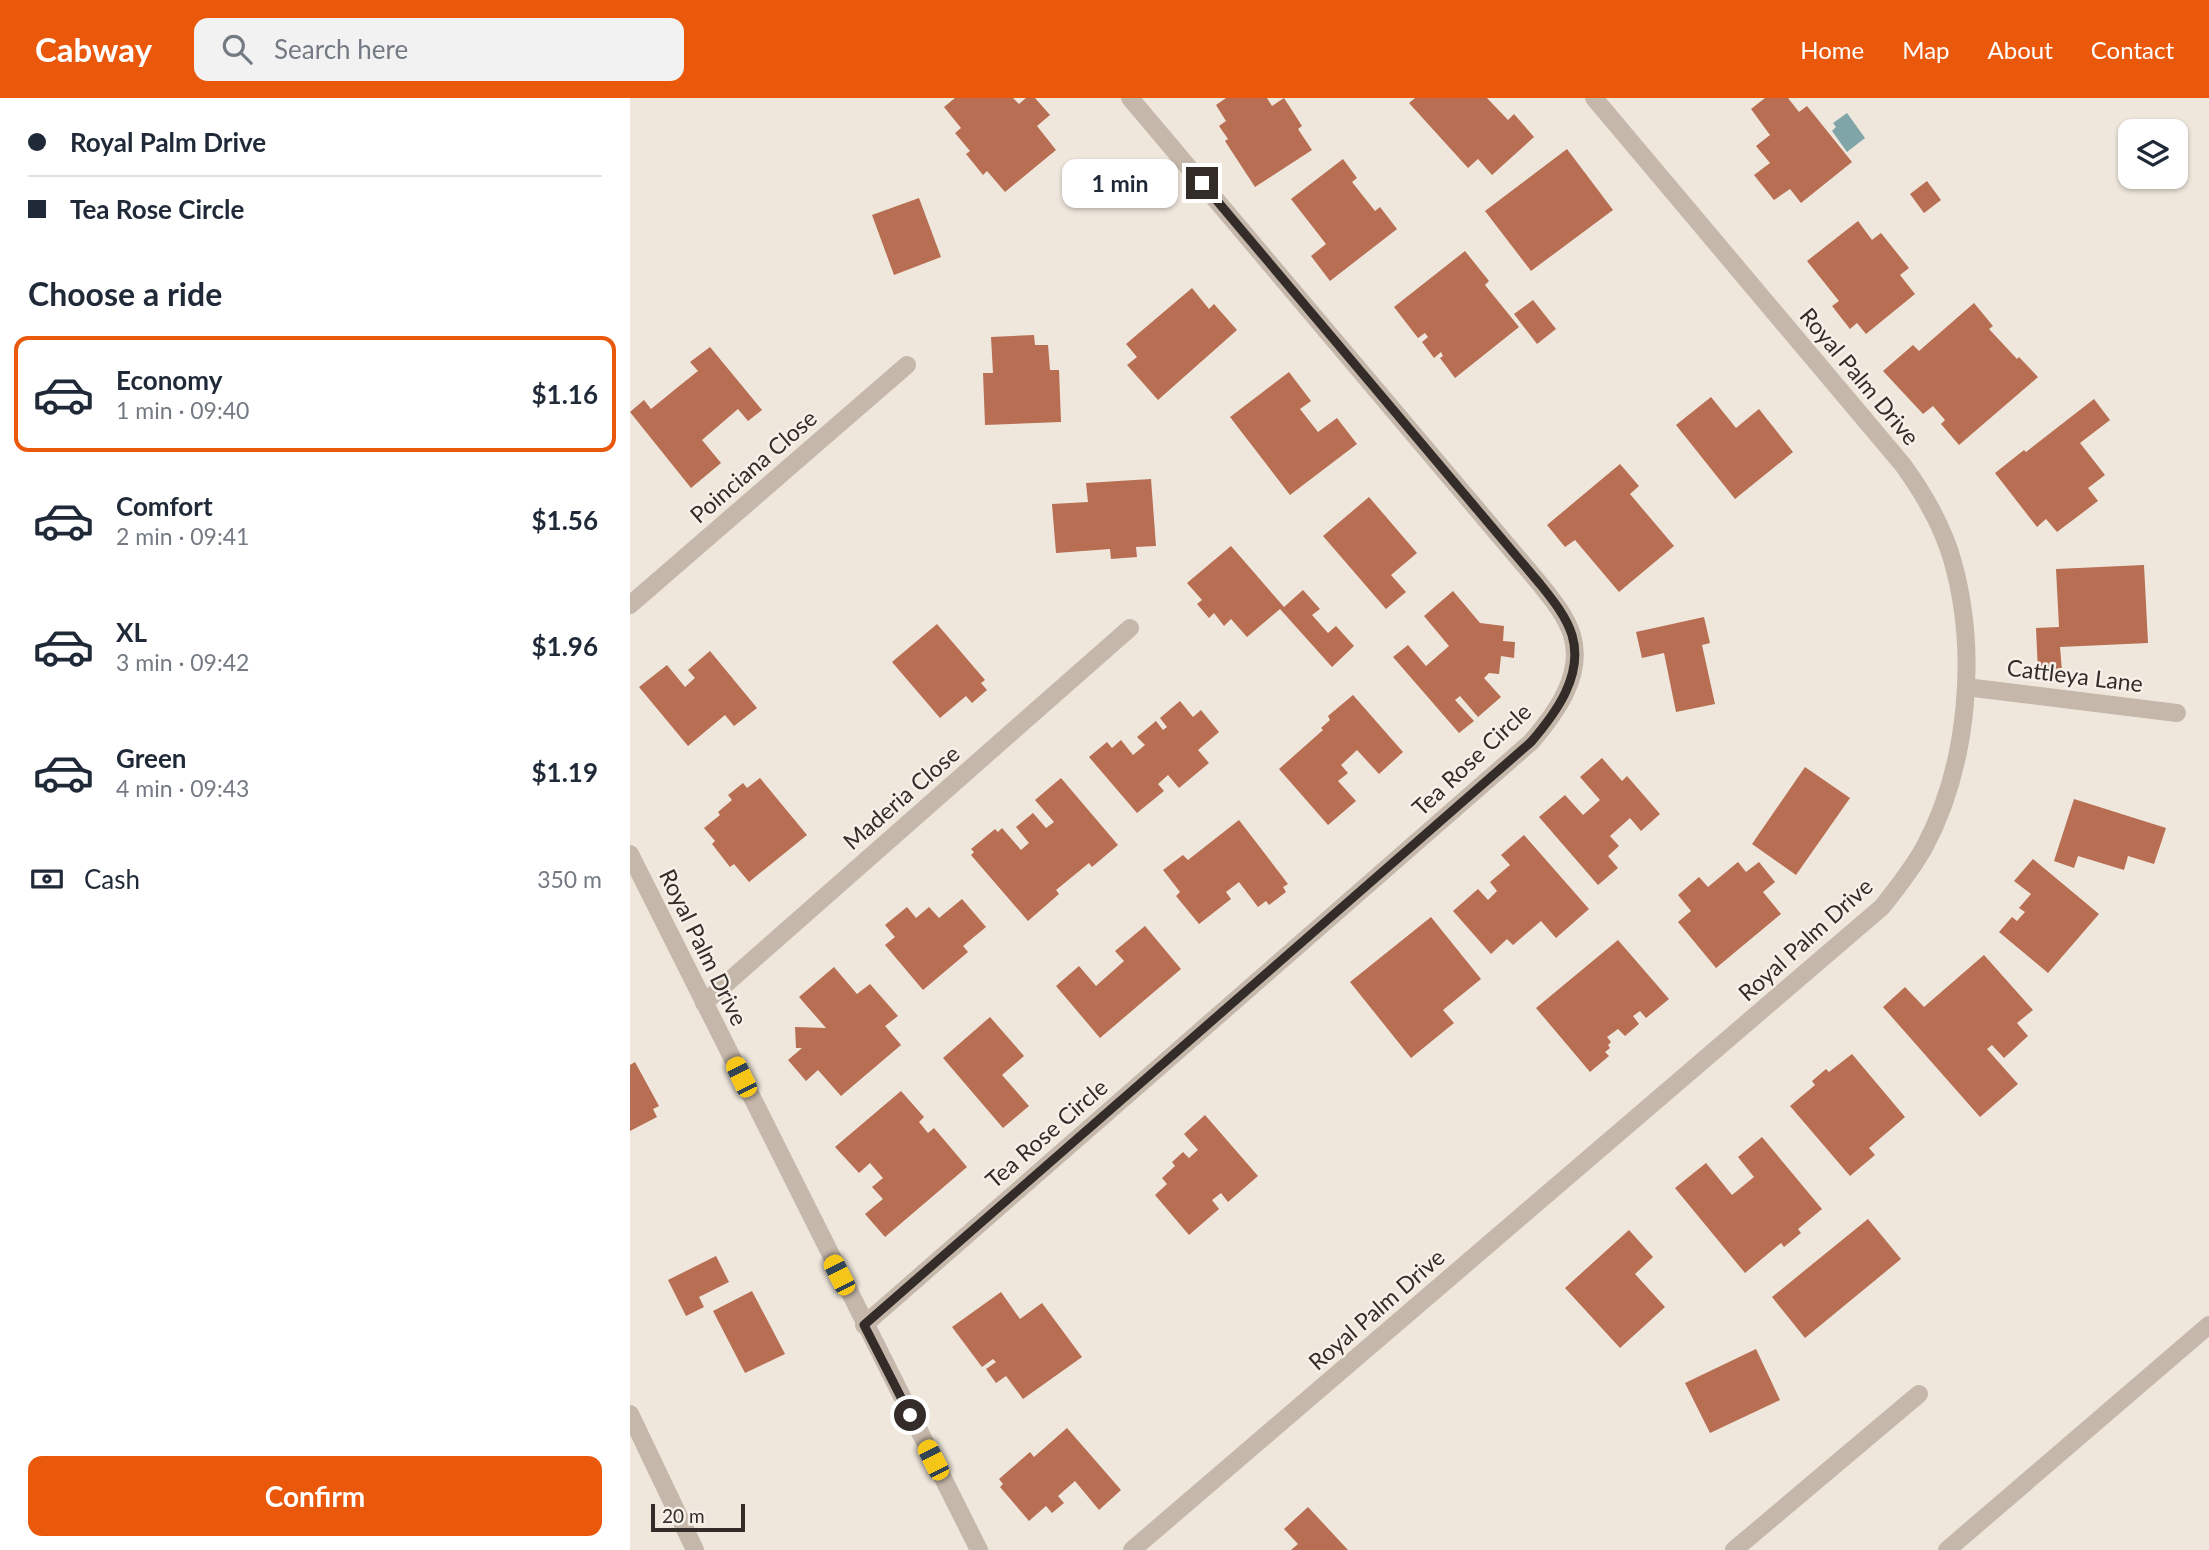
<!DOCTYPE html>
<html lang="en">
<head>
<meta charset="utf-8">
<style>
	:root { --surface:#fff; --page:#f2f2f3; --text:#1f2937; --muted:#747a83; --line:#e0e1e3; --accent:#ea580c }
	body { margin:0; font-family:Lato,sans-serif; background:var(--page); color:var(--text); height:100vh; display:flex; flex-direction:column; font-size:26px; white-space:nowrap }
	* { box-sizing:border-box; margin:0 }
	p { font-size:23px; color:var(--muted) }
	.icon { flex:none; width:38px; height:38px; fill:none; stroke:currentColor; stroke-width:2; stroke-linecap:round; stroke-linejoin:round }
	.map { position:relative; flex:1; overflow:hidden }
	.details { display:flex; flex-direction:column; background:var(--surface); width:630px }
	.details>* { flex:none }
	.banner { display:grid; align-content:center; height:154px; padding:0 28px; background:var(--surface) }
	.buttons { position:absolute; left:1488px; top:21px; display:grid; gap:14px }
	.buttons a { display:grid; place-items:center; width:70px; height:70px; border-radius:14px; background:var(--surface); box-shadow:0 2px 5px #0004; font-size:35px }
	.scale { position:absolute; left:21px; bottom:18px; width:94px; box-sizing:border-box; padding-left:7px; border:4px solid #332c28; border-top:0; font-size:19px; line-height:24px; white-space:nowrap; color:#332c28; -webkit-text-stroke:5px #f7f0e8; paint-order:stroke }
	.end { position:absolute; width:32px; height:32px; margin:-16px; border:9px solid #332c28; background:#fff; box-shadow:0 0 0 4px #fff }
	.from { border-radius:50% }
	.bubble { position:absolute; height:49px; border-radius:14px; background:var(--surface); box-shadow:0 2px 5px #0004; font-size:23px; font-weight:700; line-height:49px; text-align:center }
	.car { position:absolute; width:21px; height:42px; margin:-21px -10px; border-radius:9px; box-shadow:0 0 5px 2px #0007; background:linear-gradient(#f5c518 24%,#345 0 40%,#f5c518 0 76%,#345 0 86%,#f5c518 0) }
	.banner b { display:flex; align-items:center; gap:24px; height:66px; font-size:26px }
	.banner b+b { border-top:2px solid var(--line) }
	.banner i { width:18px; height:18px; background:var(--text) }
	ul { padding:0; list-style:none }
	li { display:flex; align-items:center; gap:21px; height:116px; margin:0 14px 10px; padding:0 14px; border:4px solid transparent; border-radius:14px }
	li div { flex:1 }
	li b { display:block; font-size:26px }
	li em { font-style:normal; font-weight:700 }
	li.on { border-color:var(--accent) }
	li>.icon { width:63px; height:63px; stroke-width:1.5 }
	h2 { padding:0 28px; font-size:32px; line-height:84px }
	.pay { display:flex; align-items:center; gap:18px; height:77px; padding:0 28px; font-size:26px }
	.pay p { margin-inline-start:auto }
	.action { display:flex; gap:14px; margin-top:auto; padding:14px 28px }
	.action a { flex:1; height:80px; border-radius:14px; background:var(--accent); color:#fff; font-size:28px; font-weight:700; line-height:80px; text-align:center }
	header { display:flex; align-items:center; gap:42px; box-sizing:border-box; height:98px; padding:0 35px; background:var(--accent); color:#fff }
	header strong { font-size:33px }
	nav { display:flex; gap:38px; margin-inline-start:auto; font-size:24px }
	.search { width:490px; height:63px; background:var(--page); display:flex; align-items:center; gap:18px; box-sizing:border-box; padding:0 24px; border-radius:14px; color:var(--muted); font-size:26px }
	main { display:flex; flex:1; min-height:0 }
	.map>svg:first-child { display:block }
</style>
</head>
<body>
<header>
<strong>Cabway</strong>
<div class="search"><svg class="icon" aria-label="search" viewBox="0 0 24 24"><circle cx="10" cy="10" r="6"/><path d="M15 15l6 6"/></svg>Search here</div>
<nav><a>Home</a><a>Map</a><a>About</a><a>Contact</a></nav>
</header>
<main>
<section class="details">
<div class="banner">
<b><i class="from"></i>Royal Palm Drive</b>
<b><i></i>Tea Rose Circle</b>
</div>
<h2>Choose a ride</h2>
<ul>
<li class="on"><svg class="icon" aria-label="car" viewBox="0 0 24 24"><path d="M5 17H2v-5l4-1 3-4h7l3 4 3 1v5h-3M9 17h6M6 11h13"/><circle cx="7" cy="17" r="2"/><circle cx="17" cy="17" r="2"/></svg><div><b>Economy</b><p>1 min · 09:40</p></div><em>$1.16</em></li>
<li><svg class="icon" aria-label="car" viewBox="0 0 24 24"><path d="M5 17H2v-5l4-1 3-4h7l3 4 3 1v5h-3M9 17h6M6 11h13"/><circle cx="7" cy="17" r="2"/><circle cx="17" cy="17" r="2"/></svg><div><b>Comfort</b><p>2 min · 09:41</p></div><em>$1.56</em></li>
<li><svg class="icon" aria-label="car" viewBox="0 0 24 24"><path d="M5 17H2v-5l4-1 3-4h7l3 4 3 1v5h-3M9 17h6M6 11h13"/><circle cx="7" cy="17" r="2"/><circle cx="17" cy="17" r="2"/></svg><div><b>XL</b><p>3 min · 09:42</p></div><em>$1.96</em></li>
<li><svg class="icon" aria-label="car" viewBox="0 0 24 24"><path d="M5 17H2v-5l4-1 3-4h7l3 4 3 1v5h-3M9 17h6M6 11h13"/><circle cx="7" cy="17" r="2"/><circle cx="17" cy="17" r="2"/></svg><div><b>Green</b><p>4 min · 09:43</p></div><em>$1.19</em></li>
</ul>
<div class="pay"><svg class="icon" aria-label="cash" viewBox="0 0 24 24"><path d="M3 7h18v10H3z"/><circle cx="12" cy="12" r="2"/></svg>Cash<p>350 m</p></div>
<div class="action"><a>Confirm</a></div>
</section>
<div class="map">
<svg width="1579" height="1452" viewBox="0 0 1579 1452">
	<rect width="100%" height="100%" fill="#efe7dc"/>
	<path fill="#7fa5a8" d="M1217 15 1235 40 1217 54 1202 33 1206 29 1203 25Z"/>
	<g fill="#b76e52">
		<path d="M325 0H383L389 6 396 0H405L420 17 407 28 426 52 375 94 357 73 353 77 336 56 340 53 325 35 331 30 314 9Z"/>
		<path d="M596 0H637L642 8 654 0 672 28 668 31 682 52 625 89 595 43 598 41 589 28 596 23 586 7Z"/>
		<path d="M785 0H857L878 22 884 16 904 39 862 77 848 61 838 70 779 5Z"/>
		<path d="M1135 0H1158L1169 14 1177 8 1222 64 1171 105 1160 91 1144 102 1124 77 1140 65 1126 48 1140 37 1121 11Z"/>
		<path d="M937 51 983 112 901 173 855 113Z"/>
		<path d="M713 61 727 80 722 84 745 113 750 109 767 131 700 183 681 158 696 146 661 101Z"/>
		<path d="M1297 83 1311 102 1294 115 1280 96Z"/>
		<path d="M289 100 311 159 264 177 242 117Z"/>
		<path d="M1228 123 1242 142 1251 135 1279 170 1270 177 1285 196 1236 236 1227 225 1220 231 1202 208 1209 203 1177 163Z"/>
		<path d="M835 153 859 183 855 187 889 229 825 280 810 260 813 258 811 254 804 260 792 244 798 239 795 235 788 240 764 209Z"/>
		<path d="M562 190 579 211 584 206 607 232 528 302 497 267 507 259 496 246Z"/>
		<path d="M903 202 926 231 907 246 884 216Z"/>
		<path d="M1344 205 1363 228 1359 231 1387 261 1389 259 1408 279 1329 347 1311 326 1315 322 1303 308 1293 316 1253 273 1283 247 1289 253Z"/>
		<path d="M404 237 405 247H418L420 272H429L431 324 355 327 353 275H363L361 239Z"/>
		<path d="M80 249 132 312 118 323 108 311 72 342 91 365 61 390 0 314 14 302 21 311 48 289 68 273 60 264Z"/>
		<path d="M659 274 681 303 670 311 688 334 707 320 727 346 660 397 600 319Z"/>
		<path d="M1081 299 1106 330 1129 311 1163 354 1105 401 1046 327Z"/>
		<path d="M1464 301 1480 322 1450 345 1475 377 1458 390 1468 403 1427 434 1416 421 1407 429 1365 375 1394 352 1396 354Z"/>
		<path d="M990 366 1009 388 1000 396 1044 448 989 494 945 442 935 449 917 427Z"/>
		<path d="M521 381 526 448 506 449 507 459 481 461 480 451 426 455 422 406 458 404 456 385Z"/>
		<path d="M739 399 787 455 761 477 776 494 756 511 693 438Z"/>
		<path d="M601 448 654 509 673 492 690 511 682 517 698 535 706 528 724 548 702 569 650 511 617 539 601 521 594 528 584 515 579 520 567 506 572 502 557 485Z"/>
		<path d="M1514 467 1518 545 1430 549 1432 573 1408 574 1406 530 1429 529 1426 471Z"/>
		<path d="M823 493 850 525 874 528 873 543 885 544 884 560 871 558 869 576 859 575 854 580 871 599 848 619 830 598 825 602 844 623 829 635 763 559 778 547 796 568 819 548 794 518Z"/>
		<path d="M1074 519 1080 545 1072 547 1085 606 1046 614 1034 555 1012 560 1006 534Z"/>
		<path d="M307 526 355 582 351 585 357 592 342 605 336 598 310 620 262 564Z"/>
		<path d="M80 553 127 610 104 628 95 617 58 648 9 589 37 567 55 589 65 580 58 572Z"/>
		<path d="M723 597 773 654 749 676 727 652 711 667 718 675 708 683 726 703 698 727 649 671 693 632 691 630 700 622 698 618Z"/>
		<path d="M550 603 563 619 571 612 589 634 568 652 579 665 549 690 538 677 528 686 534 693 507 715 459 659 477 644 482 650 491 642 503 657 515 647 507 639 526 623 533 632 537 629 530 620Z"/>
		<path d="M972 660 992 683 997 678 1030 716 1011 733 1000 720 980 738 989 748 978 758 988 770 968 787 909 719 935 697 953 717 970 702 950 679Z"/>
		<path d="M1175 669 1220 700 1166 777 1122 746Z"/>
		<path d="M130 680 177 737 119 784 104 766 100 769 82 746 85 743 74 730 90 717 88 714 102 702 98 697 113 685 117 690Z"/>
		<path d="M431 680 488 747 462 769 459 765 426 792 429 796 398 823 341 757 344 754 341 751 365 731 368 734 372 730 391 752 399 745 386 729 403 715 416 730 424 724 405 702Z"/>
		<path d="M1444 701 1536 730 1524 766 1498 758 1494 772 1448 758 1444 770 1424 763Z"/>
		<path d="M609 722 658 786 653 789 656 794 639 807 636 803 628 809 609 784 596 794 601 801 569 826 546 798 550 794 533 772 553 757 558 762Z"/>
		<path d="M894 737 959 811 926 840 911 823 883 847 877 841 861 856 823 813 848 791 858 802 867 793 860 784 880 767 871 757Z"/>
		<path d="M1403 761 1469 816 1418 875 1369 834 1382 819 1387 823 1395 814 1389 810 1401 796 1384 783Z"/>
		<path d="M1108 764 1116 774 1129 764 1145 784 1133 794 1151 816 1086 870 1048 824 1061 813 1048 797 1069 779 1078 789Z"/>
		<path d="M332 801 356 829 333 848 338 854 293 892 255 847 265 839 255 827 277 809 286 820 299 809 309 820Z"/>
		<path d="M801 819 851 881 813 912 824 925 781 960 720 884Z"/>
		<path d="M515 828 551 871 470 940 426 888 449 868 466 888 494 863 485 853Z"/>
		<path d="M988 842 1039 901 1016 920 1010 913 1003 918 1009 926 995 938 988 931 977 939 981 944 978 947 980 950 975 954 979 958 960 974 906 910Z"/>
		<path d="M1354 857 1403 912 1387 925 1398 938 1374 960 1362 947 1357 951 1388 986 1350 1019 1253 909 1275 889 1294 909Z"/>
		<path d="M204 869 227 896 240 886 268 918 255 928 271 947 211 998 188 972 176 983 158 962 172 950H166L165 929 196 930 169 899Z"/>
		<path d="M360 919 394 958 372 977 399 1008 373 1030 313 960Z"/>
		<path d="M1222 956 1275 1019 1239 1050 1245 1057 1220 1078 1160 1008 1185 987 1182 983 1196 971 1199 974Z"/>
		<path d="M5 964 29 1008 23 1011 27 1019 0 1033V967Z"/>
		<path d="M271 993 294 1019 289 1024 298 1035 304 1030 337 1069 255 1139 235 1116 253 1101 242 1089 253 1080 240 1065 229 1075 205 1049Z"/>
		<path d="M575 1017 628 1078 598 1104 591 1095 582 1102 589 1111 559 1137 525 1097 537 1086 532 1080 545 1068 542 1064 553 1054 559 1060 568 1052 554 1036Z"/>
		<path d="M1132 1039 1192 1111 1168 1131 1171 1135 1154 1149 1151 1145 1115 1175 1045 1090 1076 1065 1102 1097 1124 1079 1108 1059Z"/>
		<path d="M1238 1121 1271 1161 1175 1240 1142 1199Z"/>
		<path d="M999 1132 1023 1159 1005 1176 1035 1209 990 1250 935 1190Z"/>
		<path d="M86 1158 99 1184 69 1199 74 1209 56 1218 38 1182Z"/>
		<path d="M122 1193 155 1256 115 1275 83 1213Z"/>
		<path d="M371 1194 390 1221 412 1205 452 1259 393 1301 376 1278 366 1285 356 1271 366 1264 363 1261 352 1269 322 1229Z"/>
		<path d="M1126 1251 1150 1302 1080 1335 1055 1285Z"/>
		<path d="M437 1330 491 1392 469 1412 445 1383 428 1398 434 1405 422 1415 416 1408 399 1423 370 1389 373 1386 369 1381 400 1354 404 1359Z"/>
		<path d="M678 1409 718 1452H661L668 1446 654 1431Z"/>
	</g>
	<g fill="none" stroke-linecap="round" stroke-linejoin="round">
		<g stroke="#c5b7aa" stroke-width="18">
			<path d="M0 507 277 267"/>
			<path d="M1336 589 1547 615"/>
			<path d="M0 756 349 1452"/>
			<path d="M74 905 500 530"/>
			<path d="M234 1227 901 644C926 615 954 577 942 537 936 518 922 501 910 486L500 0"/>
			<path d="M502 1452 1252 809C1268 789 1283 770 1295 748 1339 665 1348 551 1322 461 1312 427 1294 396 1273 367L964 0"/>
			<path d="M1104 1452 1289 1296"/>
			<path d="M1317 1452 1579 1227"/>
		</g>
		<path stroke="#c5b7aa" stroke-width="18" d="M0 1316 65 1452"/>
	</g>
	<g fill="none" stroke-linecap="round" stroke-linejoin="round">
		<path stroke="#332c28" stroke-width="9" d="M280 1317 234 1227 901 644C926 615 954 577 942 537 936 518 922 501 910 486L572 85"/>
	</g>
	<g text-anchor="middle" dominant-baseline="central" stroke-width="5" stroke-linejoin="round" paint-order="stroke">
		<g font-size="23" fill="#332c28" stroke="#f7f0e8">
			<text transform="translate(1230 278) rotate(50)">Royal Palm Drive</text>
			<text transform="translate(123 368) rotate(-41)">Poinciana Close</text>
			<text transform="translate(1445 577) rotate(7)">Cattleya Lane</text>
			<text transform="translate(841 661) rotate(-43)">Tea Rose Circle</text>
			<text transform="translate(271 699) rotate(-41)">Maderia Close</text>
			<text transform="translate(1175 841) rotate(-42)">Royal Palm Drive</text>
			<text transform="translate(74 849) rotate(64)">Royal Palm Drive</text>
			<text transform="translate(416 1035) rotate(-41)">Tea Rose Circle</text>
			<text transform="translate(746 1211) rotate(-41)">Royal Palm Drive</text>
		</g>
	</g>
</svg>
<div class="buttons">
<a><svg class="icon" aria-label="layers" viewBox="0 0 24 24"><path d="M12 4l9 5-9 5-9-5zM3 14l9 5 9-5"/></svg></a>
</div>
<div class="scale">20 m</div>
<i class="end from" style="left:280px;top:1317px"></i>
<i class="end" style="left:572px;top:85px"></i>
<div class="bubble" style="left:432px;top:61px;width:116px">1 min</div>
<i class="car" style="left:111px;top:979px;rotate:334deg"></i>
<i class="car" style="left:209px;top:1177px;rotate:333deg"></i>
<i class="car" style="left:303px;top:1362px;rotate:333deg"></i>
</div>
</main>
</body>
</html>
